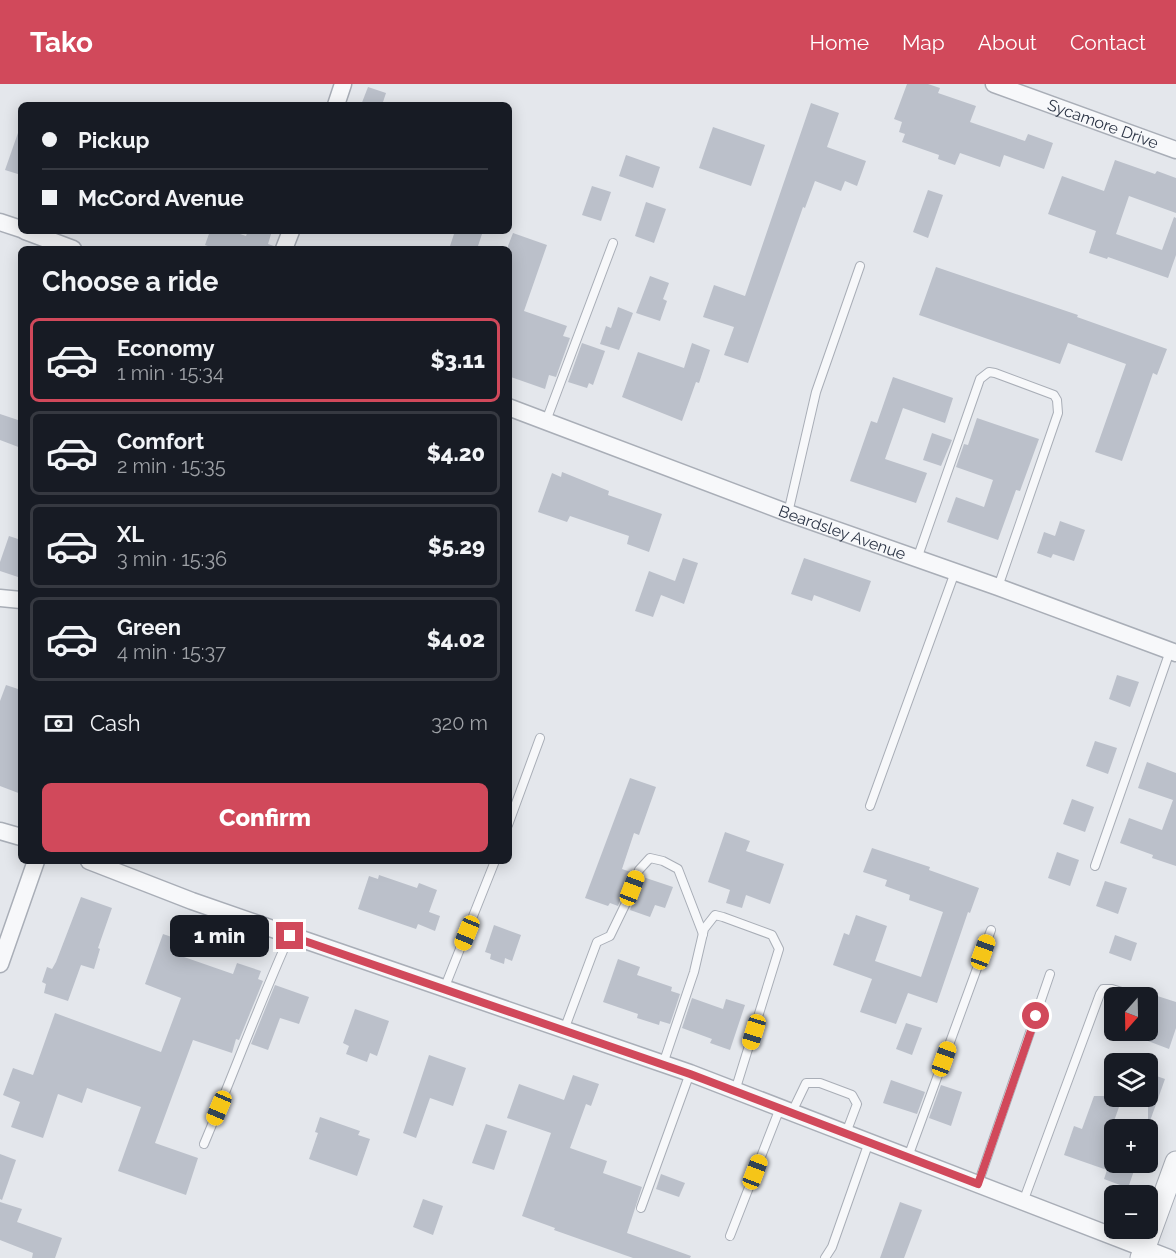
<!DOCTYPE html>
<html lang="en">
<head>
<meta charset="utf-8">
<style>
	:root { --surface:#171b24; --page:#242831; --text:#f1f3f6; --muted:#9ea1a6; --line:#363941; --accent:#d1495b }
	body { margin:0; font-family:Raleway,sans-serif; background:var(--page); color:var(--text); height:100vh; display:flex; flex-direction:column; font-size:22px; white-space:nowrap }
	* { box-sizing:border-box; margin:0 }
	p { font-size:20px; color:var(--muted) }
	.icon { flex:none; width:33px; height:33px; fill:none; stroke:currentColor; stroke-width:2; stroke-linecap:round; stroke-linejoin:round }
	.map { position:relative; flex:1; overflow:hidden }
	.sheet { position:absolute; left:18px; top:162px; width:494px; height:618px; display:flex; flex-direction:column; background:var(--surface); border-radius:9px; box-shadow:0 3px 15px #0003 }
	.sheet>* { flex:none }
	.guide { position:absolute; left:18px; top:18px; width:494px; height:132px; border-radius:9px; box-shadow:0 3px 15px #0003; display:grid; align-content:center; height:132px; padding:0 24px; background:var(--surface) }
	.needle { width:39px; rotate:200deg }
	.tools { position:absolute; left:1104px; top:903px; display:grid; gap:12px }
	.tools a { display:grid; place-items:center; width:54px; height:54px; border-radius:9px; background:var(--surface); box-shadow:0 3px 15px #0003; font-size:30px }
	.end { position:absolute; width:27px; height:27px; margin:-14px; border:8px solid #d1495b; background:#fff; box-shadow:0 0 0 3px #fff }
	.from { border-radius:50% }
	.bubble { position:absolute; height:42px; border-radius:9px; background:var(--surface); box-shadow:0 3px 15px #0003; font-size:20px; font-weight:800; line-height:42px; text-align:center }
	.car { position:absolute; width:18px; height:36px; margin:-18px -9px; border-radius:8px; box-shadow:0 0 4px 2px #0007; background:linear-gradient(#f5c518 24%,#345 0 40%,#f5c518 0 76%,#345 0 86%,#f5c518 0) }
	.guide b { display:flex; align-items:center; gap:21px; height:57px; font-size:22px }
	.guide b+b { border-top:2px solid var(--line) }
	.guide i { width:15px; height:15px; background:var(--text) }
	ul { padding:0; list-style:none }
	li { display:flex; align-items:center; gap:18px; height:84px; margin:0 12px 9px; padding:0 12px; border:3px solid var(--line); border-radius:9px }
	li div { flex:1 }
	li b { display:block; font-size:22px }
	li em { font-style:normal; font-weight:800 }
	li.on { border-color:var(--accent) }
	li>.icon { width:54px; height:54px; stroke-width:1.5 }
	h2 { padding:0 24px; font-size:27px; line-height:72px }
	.pay { display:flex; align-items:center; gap:15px; height:66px; padding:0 24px; font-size:22px }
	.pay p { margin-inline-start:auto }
	.primary-button { display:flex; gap:12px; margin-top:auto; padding:12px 24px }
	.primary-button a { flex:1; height:69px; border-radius:9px; background:var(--accent); color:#fff; font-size:24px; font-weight:800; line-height:69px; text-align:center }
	header { display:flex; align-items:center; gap:36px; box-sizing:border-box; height:84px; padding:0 30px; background:var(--accent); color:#fff }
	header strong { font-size:28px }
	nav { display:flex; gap:33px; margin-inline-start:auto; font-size:21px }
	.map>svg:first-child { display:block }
</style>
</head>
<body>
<header>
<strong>Tako</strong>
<nav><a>Home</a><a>Map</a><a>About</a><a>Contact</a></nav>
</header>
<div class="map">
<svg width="1176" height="1174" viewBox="0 0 1176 1174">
	<rect width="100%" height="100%" fill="#e4e7ec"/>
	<g fill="#bbc0ca">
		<path d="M907 0H928L940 4 938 9 976 22 970 38 1025 57 1028 50 1053 59 1044 85 1004 71 1000 83 960 69 955 81 938 75 939 71 902 58 905 50 899 48 902 38 894 35Z"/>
		<path d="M368 3 386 9 382 21H361Z"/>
		<path d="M811 19 839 29 827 63 866 77 857 102 845 97 841 107 815 97 805 124 803 123 748 279 724 271 734 243 703 233 714 201 745 212Z"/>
		<path d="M713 43 765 61 751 102 699 84Z"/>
		<path d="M19 46H21V91L5 86Z"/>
		<path d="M626 71 660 83 653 104 619 92Z"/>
		<path d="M1115 76 1155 90 1157 87 1176 94V129L1129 112 1116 150 1162 166 1174 133 1176 134V171L1168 194 1108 173 1107 175 1089 169 1096 147 1048 130 1062 92 1104 107Z"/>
		<path d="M592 102 611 108 601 137 582 131Z"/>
		<path d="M928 106 943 111 928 154 913 148Z"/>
		<path d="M646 118 666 125 654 159 635 152Z"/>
		<path d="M210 147H231L246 152 248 147H272L268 160 274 162V165H216L205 161Z"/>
		<path d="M455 147H483L477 165H449Z"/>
		<path d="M513 149 547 161 524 227 567 242 563 252 570 254 556 293 549 291 545 305 508 292V162Z"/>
		<path d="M936 183 1078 231 1077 233 1167 265 1157 291 1153 289 1122 377 1095 368 1126 280 1068 259 1060 280 919 231Z"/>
		<path d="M650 192 669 199 663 215 667 217 660 237 636 229Z"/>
		<path d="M618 223 633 229 619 266 600 260 606 242 611 244Z"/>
		<path d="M582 259 605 267 593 301 589 299 587 304 568 298Z"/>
		<path d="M692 259 710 266 699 299 696 298 682 337 622 313 638 268 684 284Z"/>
		<path d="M893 293 953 314 945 339 903 324 885 375 927 389 916 419 850 397 871 337 877 339Z"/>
		<path d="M0 330 21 337V364L0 356Z"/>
		<path d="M977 334 1039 355 1020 407 1016 406 998 456 947 438 956 413 984 423 993 396 956 383 964 360 968 361Z"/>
		<path d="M932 349 952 356 941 382 923 376Z"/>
		<path d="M562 388 609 407 608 411 662 430 649 468 627 460 629 452 570 432 567 438 538 428 552 389 561 393Z"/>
		<path d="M1060 437 1085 446 1074 477 1053 470 1051 474 1037 469 1044 448 1055 452Z"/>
		<path d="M9 452 21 456V494L0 487V478Z"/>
		<path d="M683 474 698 479 684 520 661 511 653 533 635 527 649 487 675 497Z"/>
		<path d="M804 474 871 497 860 528 814 511 812 517 791 510Z"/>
		<path d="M1117 591 1139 598 1130 623 1109 615Z"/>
		<path d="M6 601 21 606V710L0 702V617Z"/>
		<path d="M1095 657 1117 664 1108 690 1086 682Z"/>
		<path d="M1147 678 1176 689V782L1152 774 1153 771 1120 759 1129 734 1162 746 1173 716 1138 704Z"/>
		<path d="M630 694 656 703 639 751 634 749 622 785 631 788 618 822 610 819 608 822 585 814Z"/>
		<path d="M1072 715 1094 723 1085 748 1063 740Z"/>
		<path d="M725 748 750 757 746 767 784 780 770 820 746 811 742 824 726 819 730 806 708 798Z"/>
		<path d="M872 764 930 783 929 786 979 804 970 829 968 828 937 919 908 909 896 940 860 928 872 895 833 881 844 849 849 851 856 831 887 842 875 877 921 893 943 828 909 816 910 811 885 802 887 796 863 788Z"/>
		<path d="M1057 768 1079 776 1070 802 1048 794Z"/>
		<path d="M379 791 417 804 419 799 437 806 429 828 440 832 435 847 418 840 416 845 358 825 369 792 378 795Z"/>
		<path d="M643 793 673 803 665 824 655 821 650 833 630 826Z"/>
		<path d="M1105 797 1127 804 1118 830 1096 822Z"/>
		<path d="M81 813 112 824 98 864 100 865 94 885 81 881 68 917 44 909 46 900 42 898 47 883 52 885 56 878Z"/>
		<path d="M494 841 521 851 512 877 505 874 504 880 490 875 491 870 485 868Z"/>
		<path d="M163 850 189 859 184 873 233 890 237 879 261 887 258 895 263 897 239 956 236 955 232 969 193 956 173 1010 155 1059 198 1074 186 1111 118 1087 141 1023 87 1004 82 1019 58 1010 43 1054 11 1043 20 1018 3 1011 13 984 33 991 55 929 161 968 181 914 145 900Z"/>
		<path d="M1115 851 1137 859 1131 877 1109 869Z"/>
		<path d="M618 875 640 883 637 891 672 903 671 907 680 910 670 940 660 937 659 941 637 934 638 930 603 918Z"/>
		<path d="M275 901 309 913 299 940 280 934 268 966 251 960Z"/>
		<path d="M1148 909 1176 918V944L1169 965 1148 957Z"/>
		<path d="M692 914 723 925 726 915 745 921 730 966 710 959 712 955 682 944Z"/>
		<path d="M355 925 389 937 377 972 370 969 367 978 346 970 349 962 343 959Z"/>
		<path d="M906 939 922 944 912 971 896 965Z"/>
		<path d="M429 971 466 984 453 1022 430 1014 416 1054 403 1049Z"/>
		<path d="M1148 989 1165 995 1150 1037H1148Z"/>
		<path d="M573 991 599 1000 591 1022 586 1020 570 1064 607 1077 603 1089 642 1103 627 1149 691 1172 690 1174H633L554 1146 555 1144 522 1132 551 1049 507 1034 519 1000 564 1016Z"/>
		<path d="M891 996 925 1008 917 1030 883 1019Z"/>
		<path d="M941 1001 962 1008 951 1042 929 1034Z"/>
		<path d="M1094 1012H1123L1114 1037V1078H1137L1128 1104 1104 1095 1107 1086 1064 1071 1074 1042 1082 1045Z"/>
		<path d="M320 1033 360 1047 358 1051 370 1055 357 1092 309 1075 318 1049 315 1048Z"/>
		<path d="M486 1040 507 1047 494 1086 472 1079Z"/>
		<path d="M0 1070 16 1076 2 1116 0 1115Z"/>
		<path d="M661 1090 685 1099 679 1113 656 1105Z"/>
		<path d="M423 1115 443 1122 433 1151 413 1143Z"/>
		<path d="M0 1118 22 1125 17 1138 62 1154 55 1174H32L33 1169 0 1156Z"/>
		<path d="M900 1118 922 1126 904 1174H880Z"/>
	</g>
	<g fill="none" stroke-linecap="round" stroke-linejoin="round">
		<defs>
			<g id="service">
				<path d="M546 337 613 159"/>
				<path d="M788 429 816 308 860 182"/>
				<path d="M917 475 980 295 989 288 995 289 1054 311 1057 316 1058 329 998 503"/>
				<path d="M870 722 955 488"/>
				<path d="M508 741 540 654"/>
				<path d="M1095 782 1170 567"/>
				<path d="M444 905 495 777"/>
				<path d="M564 946 597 858 610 852 625 821 639 786 650 774 663 777 678 785 703 850"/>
				<path d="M663 980 694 888 704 845 715 831 723 833 772 851 779 865 735 1007"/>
				<path d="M792 1028 806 999H820L852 1011 857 1020 846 1049"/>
				<path d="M204 1060C233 991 259 920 290 851"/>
				<path d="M908 1073 991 846"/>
				<path d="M978 1100 1050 890"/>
				<path d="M1023 1118 1100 910 1103 905H1112L1131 911"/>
				<path d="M641 1124 690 989"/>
				<path d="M730 1152 780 1024"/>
				<path d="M825 1174 832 1163 869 1058"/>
			</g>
			<g id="minor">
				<path id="s1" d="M994 0 1176 66"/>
				<path d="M336 21 343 0"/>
				<path d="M0 138 21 145"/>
				<path d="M25 147 73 165"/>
				<path d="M284 165 291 147"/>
				<path id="s2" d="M508 323 788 429 998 503 1176 569"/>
				<path d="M0 514 21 516"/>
				<path d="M0 747 21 753"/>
				<path d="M89 777 192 817 290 851 690 989 1169 1174"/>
				<path d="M0 880 36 777"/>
			</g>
			<path id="tertiary" d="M1141 1174 1176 1078"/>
		</defs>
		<use href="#service" stroke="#a9aeb7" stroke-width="10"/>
		<use href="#minor" stroke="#a9aeb7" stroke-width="19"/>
		<use href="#tertiary" stroke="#a9aeb7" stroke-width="23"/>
		<use href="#service" stroke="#f7f8fa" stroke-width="8"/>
		<use href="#minor" stroke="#f7f8fa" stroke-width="16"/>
		<use href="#tertiary" stroke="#f7f8fa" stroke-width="21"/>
	</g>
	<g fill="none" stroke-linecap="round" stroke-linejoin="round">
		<path stroke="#d1495b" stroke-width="8" d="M290 852 690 990 978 1100 1036 932"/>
	</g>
	<g text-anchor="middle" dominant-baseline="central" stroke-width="6" stroke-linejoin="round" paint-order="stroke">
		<g font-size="16" fill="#2b3445" stroke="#f4f6f9">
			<text stroke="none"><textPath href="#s1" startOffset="116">Sycamore Drive</textPath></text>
			<text stroke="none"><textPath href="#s2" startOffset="357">Beardsley Avenue</textPath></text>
		</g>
	</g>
</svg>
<div class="tools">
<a><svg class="needle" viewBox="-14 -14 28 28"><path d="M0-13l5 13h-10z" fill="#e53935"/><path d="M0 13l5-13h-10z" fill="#9ea1a6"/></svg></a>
<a><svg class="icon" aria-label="layers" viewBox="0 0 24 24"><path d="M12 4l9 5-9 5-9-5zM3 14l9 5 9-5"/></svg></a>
<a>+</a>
<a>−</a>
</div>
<i class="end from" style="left:1036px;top:932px"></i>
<i class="end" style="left:290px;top:852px"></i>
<div class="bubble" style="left:170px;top:831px;width:99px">1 min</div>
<i class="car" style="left:632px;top:804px;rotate:21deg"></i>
<i class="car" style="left:467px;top:849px;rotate:202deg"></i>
<i class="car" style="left:983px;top:868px;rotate:20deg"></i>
<i class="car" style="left:754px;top:948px;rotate:197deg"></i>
<i class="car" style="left:944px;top:975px;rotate:20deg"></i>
<i class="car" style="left:219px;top:1024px;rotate:203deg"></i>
<i class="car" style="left:755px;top:1088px;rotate:21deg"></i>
<div class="guide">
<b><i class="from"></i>Pickup</b>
<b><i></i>McCord Avenue</b>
</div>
<section class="sheet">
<h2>Choose a ride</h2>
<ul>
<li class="on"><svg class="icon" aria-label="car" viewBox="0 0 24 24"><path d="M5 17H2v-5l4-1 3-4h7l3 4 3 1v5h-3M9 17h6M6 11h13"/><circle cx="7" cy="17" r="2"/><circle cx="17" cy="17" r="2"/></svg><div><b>Economy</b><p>1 min · 15:34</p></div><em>$3.11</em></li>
<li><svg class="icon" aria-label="car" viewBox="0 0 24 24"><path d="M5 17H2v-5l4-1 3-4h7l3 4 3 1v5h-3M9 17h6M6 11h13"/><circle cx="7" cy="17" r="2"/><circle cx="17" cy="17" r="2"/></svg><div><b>Comfort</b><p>2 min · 15:35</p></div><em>$4.20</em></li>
<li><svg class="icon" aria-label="car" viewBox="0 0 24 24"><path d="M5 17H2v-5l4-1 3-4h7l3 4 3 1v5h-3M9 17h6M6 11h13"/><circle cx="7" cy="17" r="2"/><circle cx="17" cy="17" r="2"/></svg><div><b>XL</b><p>3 min · 15:36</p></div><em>$5.29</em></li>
<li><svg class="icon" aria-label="car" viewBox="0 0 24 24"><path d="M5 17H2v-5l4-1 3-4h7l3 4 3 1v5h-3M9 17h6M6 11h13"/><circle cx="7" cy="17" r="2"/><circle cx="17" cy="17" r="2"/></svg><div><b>Green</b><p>4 min · 15:37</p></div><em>$4.02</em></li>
</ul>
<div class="pay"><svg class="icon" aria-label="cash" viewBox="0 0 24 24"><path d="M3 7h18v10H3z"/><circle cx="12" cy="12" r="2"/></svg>Cash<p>320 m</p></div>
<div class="primary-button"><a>Confirm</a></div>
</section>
</div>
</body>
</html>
